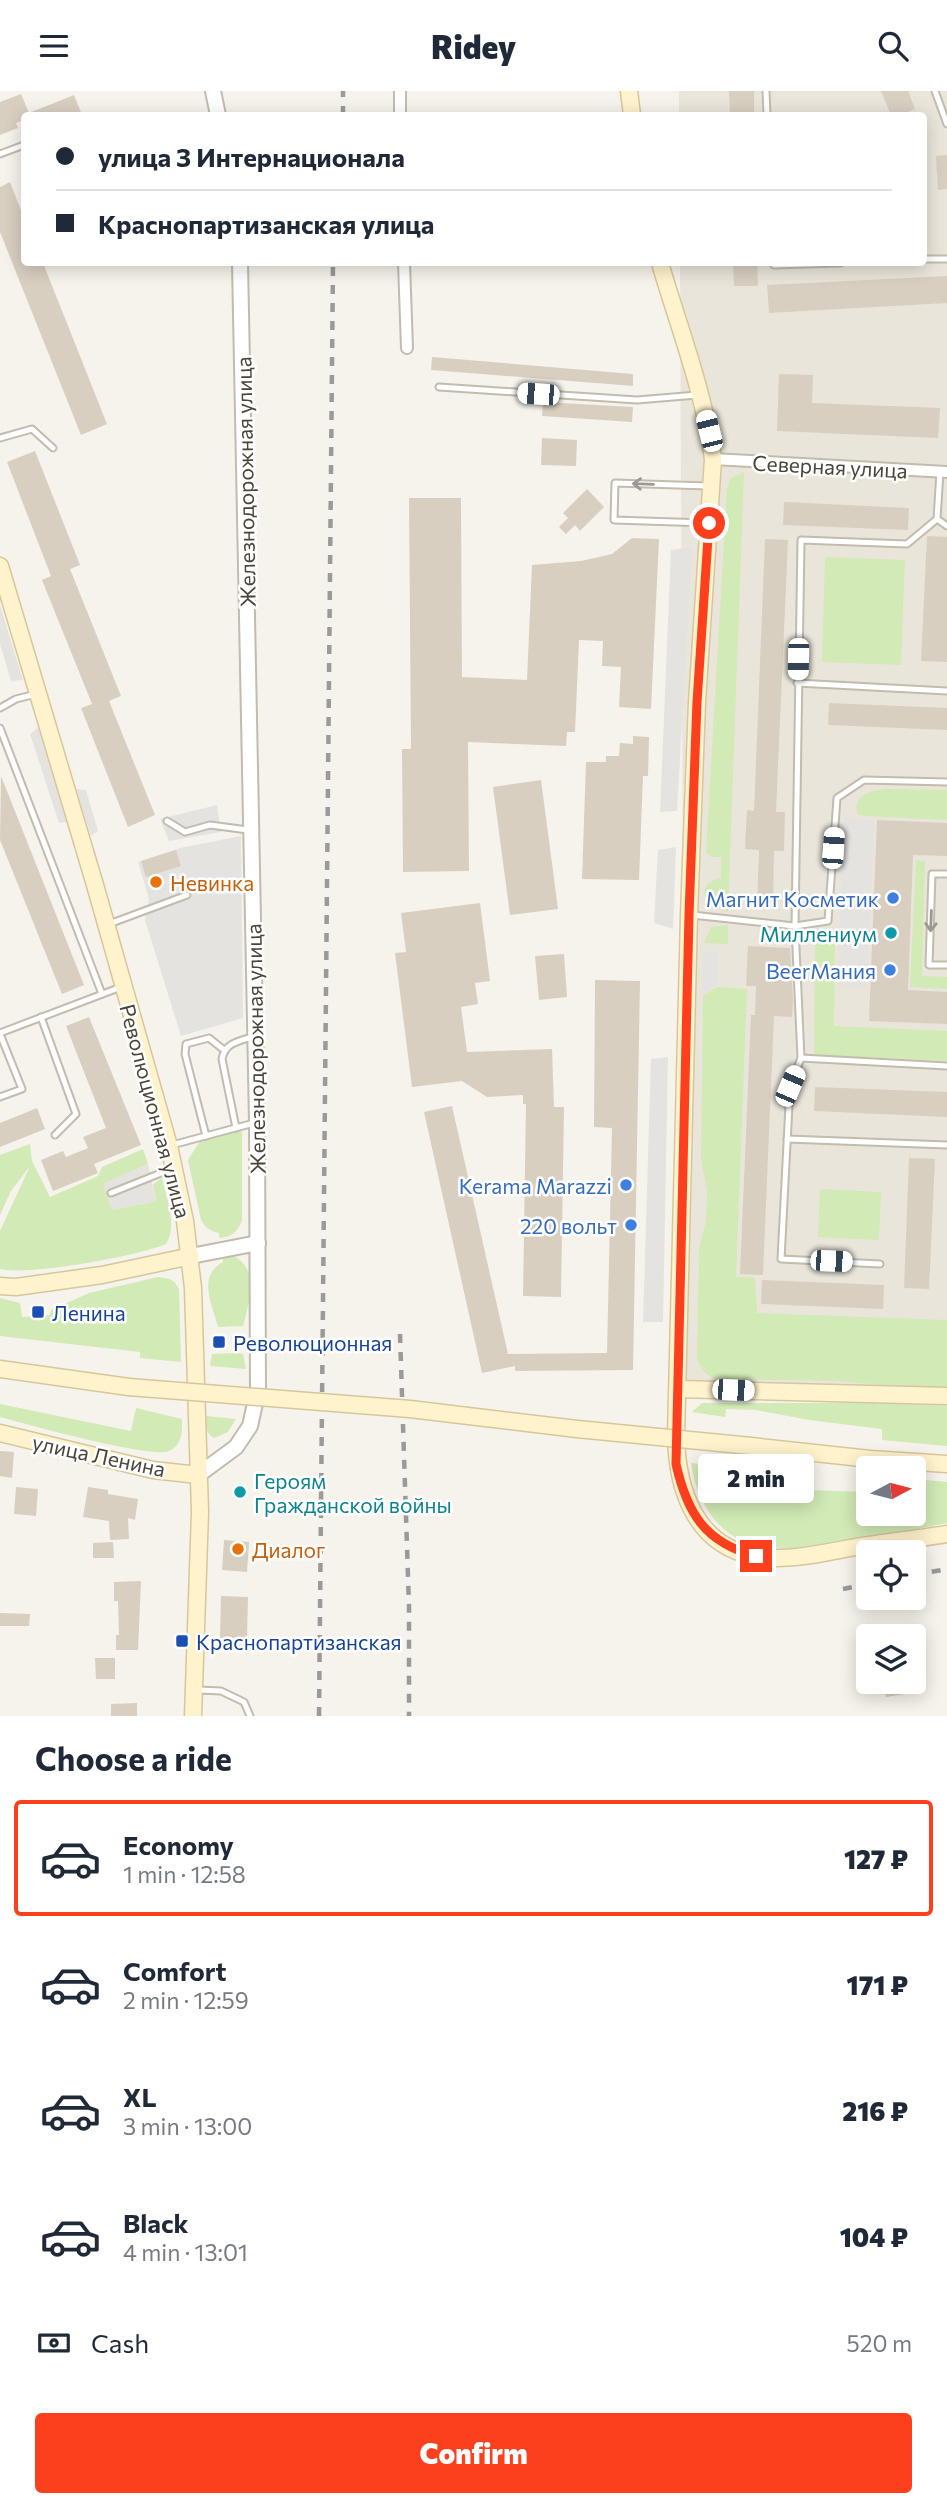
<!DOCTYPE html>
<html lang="en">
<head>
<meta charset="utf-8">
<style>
	:root { --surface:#fff; --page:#f6f6f7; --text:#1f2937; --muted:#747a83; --line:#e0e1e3; --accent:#fc3f1d }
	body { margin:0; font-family:Commissioner,sans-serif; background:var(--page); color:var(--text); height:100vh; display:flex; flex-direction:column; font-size:26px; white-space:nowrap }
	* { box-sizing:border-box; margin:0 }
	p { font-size:23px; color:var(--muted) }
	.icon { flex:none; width:38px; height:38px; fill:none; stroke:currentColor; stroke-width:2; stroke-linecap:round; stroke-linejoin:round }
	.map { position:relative; height:1625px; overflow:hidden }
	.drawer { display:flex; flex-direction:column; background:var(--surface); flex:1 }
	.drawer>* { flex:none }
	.top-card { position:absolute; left:21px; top:21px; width:906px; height:154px; border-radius:7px; box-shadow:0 4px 18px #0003; display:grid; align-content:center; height:154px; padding:0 35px; background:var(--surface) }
	.needle { width:46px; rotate:83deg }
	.buttons { position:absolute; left:856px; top:1365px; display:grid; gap:14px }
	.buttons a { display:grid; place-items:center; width:70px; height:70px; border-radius:7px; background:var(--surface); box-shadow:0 4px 18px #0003; font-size:35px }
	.end { position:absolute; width:32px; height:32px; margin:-16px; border:9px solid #fc3f1d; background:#fff; box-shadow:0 0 0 4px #fff }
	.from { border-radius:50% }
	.bubble { position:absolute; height:49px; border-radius:7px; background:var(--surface); box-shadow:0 4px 18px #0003; font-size:23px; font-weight:800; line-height:49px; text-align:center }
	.car { position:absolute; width:21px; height:42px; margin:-21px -10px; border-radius:9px; box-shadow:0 0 5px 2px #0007; background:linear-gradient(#fff 24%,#345 0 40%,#fff 0 76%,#345 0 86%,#fff 0) }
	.top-card b { display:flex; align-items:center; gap:24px; height:66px; font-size:26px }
	.top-card b+b { border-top:2px solid var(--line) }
	.top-card i { width:18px; height:18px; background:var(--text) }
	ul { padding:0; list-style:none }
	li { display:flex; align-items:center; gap:21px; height:116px; margin:0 14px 10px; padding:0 21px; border:4px solid transparent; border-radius:7px }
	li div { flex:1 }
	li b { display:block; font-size:26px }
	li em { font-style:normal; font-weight:800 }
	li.current { border-color:var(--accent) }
	li>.icon { width:63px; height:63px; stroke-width:1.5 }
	h2 { padding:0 35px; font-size:32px; line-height:84px }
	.pay { display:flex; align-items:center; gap:18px; height:77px; padding:0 35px; font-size:26px }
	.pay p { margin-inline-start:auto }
	.cta { display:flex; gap:14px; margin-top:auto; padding:14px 35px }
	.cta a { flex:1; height:80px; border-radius:7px; background:var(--accent); color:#fff; font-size:28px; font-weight:800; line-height:80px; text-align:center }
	header { display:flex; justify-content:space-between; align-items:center; height:91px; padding:0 35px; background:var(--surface); font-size:32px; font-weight:800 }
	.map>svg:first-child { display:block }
</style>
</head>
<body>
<header><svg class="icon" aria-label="menu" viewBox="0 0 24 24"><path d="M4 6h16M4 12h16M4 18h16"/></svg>Ridey<svg class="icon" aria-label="search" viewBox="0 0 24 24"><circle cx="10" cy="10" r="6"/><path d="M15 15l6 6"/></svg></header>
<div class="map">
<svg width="947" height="1625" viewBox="0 0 947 1625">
	<rect width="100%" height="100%" fill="#f6f3ec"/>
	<path fill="#eae5da" d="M679 0H947V1317L685 1292 680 172H924V24H679Z"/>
	<g fill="#d2eab5">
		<path d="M744 381 728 821C706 815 691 795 721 787V766H711L706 761 727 398 730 388Z"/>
		<path d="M825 466 905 469 901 574 822 571Z"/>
		<path d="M885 698 947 699V729L863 725 857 723C853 704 869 700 885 698Z"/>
		<path d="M916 769 925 770 922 885 947 886V898L910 896Z"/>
		<path d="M728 834V853L704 852 711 836Z"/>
		<path d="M815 843 835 844 834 935 947 940V970L814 964Z"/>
		<path d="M717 896 747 898 736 1186 755 1187 757 1222 947 1229V1300L839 1290 715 1288 705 1282 697 1269 699 1158 706 1130 707 1099 701 1068 703 905Z"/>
		<path d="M242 1040V1130C237 1141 232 1146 219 1147V1142C209 1140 206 1137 201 1129L188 1069 200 1050Z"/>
		<path d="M30 1053 32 1070 50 1106 98 1085 102 1076 143 1058 148 1073 104 1093 112 1119 156 1110 153 1093 162 1087C166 1107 178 1134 166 1153 138 1165 29 1185 0 1178V1140L30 1075 11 1100 0 1124V1064Z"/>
		<path d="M820 1098 881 1101 879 1149 818 1146Z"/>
		<path d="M232 1164C261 1178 249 1211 243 1235L218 1236C212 1213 197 1185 223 1171V1165Z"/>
		<path d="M158 1186C169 1187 174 1188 179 1198L181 1271 140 1267V1261L0 1245V1207L20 1212 22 1226 50 1224 51 1219 89 1202Z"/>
		<path d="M239 1262 243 1263 246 1278 210 1275 212 1263Z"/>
		<path d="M702 1312H872L947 1315V1355L882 1349V1338L809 1329 756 1319 726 1318 725 1326 692 1321Z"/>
		<path d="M0 1313 131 1340 136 1317 182 1328C182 1341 183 1353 169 1360 152 1368 26 1333 0 1326Z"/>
		<path d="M206 1325 236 1328 228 1341 214 1347C205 1342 205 1334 206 1325Z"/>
		<path d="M691 1372 720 1375 719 1396 868 1401V1423H914V1388L947 1391V1432C895 1442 789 1471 741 1449 711 1436 695 1402 691 1372Z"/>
	</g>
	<g fill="#e5e3e0">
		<path d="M692 456 677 720 660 721 671 459Z"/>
		<path d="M0 514 23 589 11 590 0 553Z"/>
		<path d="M39 636 67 731 59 732 30 643Z"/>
		<path d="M76 698 86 699 98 740 91 745Z"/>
		<path d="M217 714 221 741 169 750 160 728Z"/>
		<path d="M844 726 874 729 867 897 837 896Z"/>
		<path d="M241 745 243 927 181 945 145 829 149 808 138 771 180 757Z"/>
		<path d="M676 756 673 838 654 832 658 759Z"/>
		<path d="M702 860H717V893L703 904Z"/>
		<path d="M668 966 663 1231H643L651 968Z"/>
		<path d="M148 1073 156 1110 112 1119 103 1093Z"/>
	</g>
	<g fill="#d8cfc1">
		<path d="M729 0H754V24H730Z"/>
		<path d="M881 0H908L915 18 900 24H891Z"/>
		<path d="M21 3 29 22 74 4 82 24H24V29L16 32 18 37 0 44V11Z"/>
		<path d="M947 64V98L938 99 936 65Z"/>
		<path d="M10 91 24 127V172H43L107 333 81 344 0 141V96Z"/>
		<path d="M733 172H757L758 195H734Z"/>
		<path d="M947 185V212L769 222 767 194Z"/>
		<path d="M432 266 633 283V295L431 279Z"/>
		<path d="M779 283 813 284 812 312 940 317 938 347 777 340Z"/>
		<path d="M543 311 633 316 632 331 542 325Z"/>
		<path d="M542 347 577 349 576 375 541 374Z"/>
		<path d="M35 360 80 474 70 478 121 605 109 610 155 724 128 736 81 617 92 613 42 489 51 485 7 371Z"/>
		<path d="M587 398 604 416 580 440 575 434 566 443 559 436 568 427 563 422Z"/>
		<path d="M409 407H461L462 586 527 589 532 474 581 470 612 463 632 447 659 448 651 618 619 616 621 576 602 575 603 550 579 549 575 641H567L566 655 468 651 469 780 403 781 402 658H411Z"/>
		<path d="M784 411 909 417 908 439 783 434Z"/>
		<path d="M927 445 947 446V571L921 570Z"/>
		<path d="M765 448 788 449 776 721H785L784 760H774L773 816 757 815 759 759 745 758 747 719 754 720Z"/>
		<path d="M829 612 947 617V639L828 634Z"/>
		<path d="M633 645 649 646 648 685H643L639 789 582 788 586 671H606V665H619L620 652 633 653Z"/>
		<path d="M1 685 84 894 62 903 0 749Z"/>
		<path d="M541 689 558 818 510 824 493 696Z"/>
		<path d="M877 729 947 732V765L913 764 908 899 947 901V933L869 930Z"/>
		<path d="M176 759 181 775 146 786 141 770Z"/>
		<path d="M480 812 490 890 475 892 478 913 461 916 467 961 552 958 554 1016H564L561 1206 523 1205 526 1013H523V1004L487 1006 462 990 412 996 395 862 406 861 401 822Z"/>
		<path d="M748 855 790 857 793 909 792 926 774 925 763 1184 740 1183 751 924H755L756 895H746Z"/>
		<path d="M564 863 567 906 539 909 535 865Z"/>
		<path d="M595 889 640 890 633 1279 515 1280V1275L482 1282 424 1021 452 1015 508 1263 607 1262 612 1037 594 1036Z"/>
		<path d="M89 926 141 1054 94 1073 98 1082 53 1100 41 1069 63 1060 66 1066 88 1057 83 1046 106 1037 66 935Z"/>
		<path d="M815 996 947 1001V1026L814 1020Z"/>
		<path d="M37 1017 45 1038 0 1056V1032Z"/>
		<path d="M909 1067 935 1068 929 1198 904 1197Z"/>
		<path d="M762 1189 884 1194 883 1218 761 1213Z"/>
		<path d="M0 1360 14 1361 12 1387 0 1385Z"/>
		<path d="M16 1396 38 1398 36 1425 14 1423Z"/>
		<path d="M88 1396 108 1399V1403L138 1408 135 1429 128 1427 129 1448 110 1449 109 1430 83 1426Z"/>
		<path d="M224 1449 249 1451 247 1481 222 1479Z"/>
		<path d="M113 1451 114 1467H93V1452Z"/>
		<path d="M141 1490 138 1559H116V1544H119L118 1510H114V1491Z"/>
		<path d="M221 1505 248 1506 247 1548 220 1547Z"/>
		<path d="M0 1522 30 1523 29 1535H0Z"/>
		<path d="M95 1567H115V1588H96Z"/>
		<path d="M884 1591H909L911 1602 886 1606Z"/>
		<path d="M137 1612V1625H111V1613Z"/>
	</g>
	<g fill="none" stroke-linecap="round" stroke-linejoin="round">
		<defs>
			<g id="service">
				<path d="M766 0 767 24"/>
				<path d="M935 0 947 33"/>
				<path d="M0 63 24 54"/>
				<path d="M924 168H947"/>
				<path d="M774 172V174L841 172"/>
				<path d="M439 296 637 309 697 304"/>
				<path d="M0 347 32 338 53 357"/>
				<path d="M937 428 947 435"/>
				<path d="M706 432 614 429 615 392 708 395"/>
				<path d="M797 592 947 600"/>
				<path d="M0 617 16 608 36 603"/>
				<path d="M0 637 102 903"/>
				<path d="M167 730 185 741 210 734 248 739"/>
				<path d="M947 783H932L929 874H947"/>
				<path d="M692 824 795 835 828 830 837 707 864 689 947 691"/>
				<path d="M109 833 187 804"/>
				<path d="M41 926 76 1023 55 1044"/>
				<path d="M0 942 121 896"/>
				<path d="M0 943 22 998 0 1006"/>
				<path d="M801 967 947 975"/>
				<path d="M236 1037 222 968C225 951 240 950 255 945"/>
				<path d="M206 1045 185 963 186 953 209 947 224 959"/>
				<path d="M787 1048 947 1054"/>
				<path d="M172 1054 254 1032"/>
				<path d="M111 1102 171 1078"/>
				<path d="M880 1173 781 1168 790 995 801 967 795 835 801 449 907 453 937 428 940 381"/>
				<path d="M198 1599 221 1600 244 1611 250 1625"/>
			</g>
			<g id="minor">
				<path d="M400 0V24"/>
				<path d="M404 172 407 257"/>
				<path d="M713 368 947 381"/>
			</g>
			<g id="tertiary">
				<path d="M213 0 218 24"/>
				<path d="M191 1165 258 1152"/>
				<path d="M198 1384 236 1356 250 1335 258 1299 257 1031 240 172"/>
			</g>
			<g id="secondary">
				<path d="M629 0 632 24"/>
				<path d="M660 172C679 237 704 300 713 368L697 611 689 824 676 1345C677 1398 695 1454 754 1465 787 1471 823 1462 856 1456 886 1451 917 1448 947 1443"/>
				<path d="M0 475 95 794 169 1055 185 1130 193 1197 200 1421 193 1625"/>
				<path d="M0 1195 16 1196 102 1184 191 1165"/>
				<path d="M0 1278 129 1296"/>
				<path d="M678 1298 947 1305"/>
				<path d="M0 1342 153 1379 198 1384"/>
				<path d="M751 1355 870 1368 947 1373"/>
			</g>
		</defs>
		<use href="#service" stroke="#c2bbae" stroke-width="9"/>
		<use href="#minor" stroke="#c2bbae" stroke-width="14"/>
		<use href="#tertiary" stroke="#c2bbae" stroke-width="18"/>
		<use href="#secondary" stroke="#d6c79b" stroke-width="19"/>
		<use href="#service" stroke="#fff" stroke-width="5"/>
		<use href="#minor" stroke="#fff" stroke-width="10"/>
		<use href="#tertiary" stroke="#fff" stroke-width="14"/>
		<use href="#secondary" stroke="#fff3cd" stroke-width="16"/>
		<g stroke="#9a9a9a" stroke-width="4.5" stroke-dasharray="9 9" stroke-linecap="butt">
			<path d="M343 24V0"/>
			<path d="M400 1243 409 1516V1625"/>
			<path d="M914 1484 947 1478"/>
			<path d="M843 1498 868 1493"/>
			<path d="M319 1625 333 172"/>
		</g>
		<defs>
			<path id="secondary-bridge" d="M129 1296 410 1318 577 1338 751 1355"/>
		</defs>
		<use href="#secondary-bridge" stroke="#d6c79b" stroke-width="19" stroke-linecap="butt"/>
		<use href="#secondary-bridge" stroke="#fff3cd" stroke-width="16"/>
	</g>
	<defs><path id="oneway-shaft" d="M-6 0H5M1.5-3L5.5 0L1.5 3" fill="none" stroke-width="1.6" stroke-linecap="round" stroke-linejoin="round" transform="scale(1.75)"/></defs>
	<g stroke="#9c9892">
		<use href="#oneway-shaft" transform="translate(643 393) rotate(-178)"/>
		<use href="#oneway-shaft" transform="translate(931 830) rotate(92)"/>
	</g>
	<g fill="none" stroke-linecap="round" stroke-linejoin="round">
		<path stroke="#fc3f1d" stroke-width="9" d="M709 432 697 611 689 824 676 1373C687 1422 705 1452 756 1465"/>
	</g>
	<g fill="#e8710a" stroke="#fff" stroke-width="2.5">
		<circle cx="156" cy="791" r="7"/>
		<circle cx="238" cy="1458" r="7"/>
	</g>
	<g fill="#3f7fe0" stroke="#fff" stroke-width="2.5">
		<circle cx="893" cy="807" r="7"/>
		<circle cx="890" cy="879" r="7"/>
		<circle cx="626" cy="1094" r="7"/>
		<circle cx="631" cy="1134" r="7"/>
	</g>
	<g fill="#0f9aa8" stroke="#fff" stroke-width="2.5">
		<circle cx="891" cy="842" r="7"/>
		<circle cx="240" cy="1401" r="7"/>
	</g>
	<g fill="#1a4fb4" stroke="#fff" stroke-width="2.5">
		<rect x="31" y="1214" width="14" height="14" rx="3.5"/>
		<rect x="212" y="1244" width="14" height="14" rx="3.5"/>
		<rect x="175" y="1543" width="14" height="14" rx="3.5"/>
	</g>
	<g text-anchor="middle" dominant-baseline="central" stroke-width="5" stroke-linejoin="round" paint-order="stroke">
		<g font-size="21" fill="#4b4439" stroke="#fff">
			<text transform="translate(830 375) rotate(3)">Северная улица</text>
			<text transform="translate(245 391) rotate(-91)">Железнодорожная улица</text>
			<text transform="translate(255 958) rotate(-91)">Железнодорожная улица</text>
			<text transform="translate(156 1020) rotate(75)">Революционная улица</text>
			<text transform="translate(99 1364) rotate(12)">улица Ленина</text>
		</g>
		<g font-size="21" fill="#c56008" stroke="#fff" text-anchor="start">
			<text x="170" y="791">Невинка</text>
			<text x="252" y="1458">Диалог</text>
		</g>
		<g font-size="21" fill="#366cbe" stroke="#fff" text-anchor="end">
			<text x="879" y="807">Магнит Косметик</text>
			<text x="876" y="879">BeerМания</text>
			<text x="612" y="1094">Kerama Marazzi</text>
			<text x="617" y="1134">220 вольт</text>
		</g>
		<g font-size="21" fill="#0d838f" stroke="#fff" text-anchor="end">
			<text x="877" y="842">Миллениум</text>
			<text x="254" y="1389" text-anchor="start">Героям<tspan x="254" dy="24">Гражданской войны</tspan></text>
		</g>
		<g font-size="21" fill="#164399" stroke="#fff" text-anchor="start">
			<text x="52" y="1221">Ленина</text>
			<text x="233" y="1251">Революционная</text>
			<text x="196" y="1550">Краснопартизанская</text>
		</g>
	</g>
</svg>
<div class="buttons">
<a><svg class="needle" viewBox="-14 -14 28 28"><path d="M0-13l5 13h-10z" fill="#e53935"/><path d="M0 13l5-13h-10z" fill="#747a83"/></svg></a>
<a><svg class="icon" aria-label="locate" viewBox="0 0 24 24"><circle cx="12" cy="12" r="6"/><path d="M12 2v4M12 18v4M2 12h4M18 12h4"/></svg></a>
<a><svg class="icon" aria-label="layers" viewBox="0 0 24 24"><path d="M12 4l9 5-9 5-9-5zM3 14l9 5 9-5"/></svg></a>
</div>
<i class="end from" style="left:709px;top:432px"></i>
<i class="end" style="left:756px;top:1465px"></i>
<div class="bubble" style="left:698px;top:1363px;width:116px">2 min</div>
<i class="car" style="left:538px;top:303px;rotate:274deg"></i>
<i class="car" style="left:709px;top:340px;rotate:346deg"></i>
<i class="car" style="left:798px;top:568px;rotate:181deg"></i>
<i class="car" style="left:833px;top:757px;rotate:4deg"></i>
<i class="car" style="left:790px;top:995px;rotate:23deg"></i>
<i class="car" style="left:831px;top:1170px;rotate:92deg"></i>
<i class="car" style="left:733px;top:1299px;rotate:92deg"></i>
<div class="top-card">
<b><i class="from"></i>улица 3 Интернационала</b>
<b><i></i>Краснопартизанская улица</b>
</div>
</div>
<section class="drawer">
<h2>Choose a ride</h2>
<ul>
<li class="current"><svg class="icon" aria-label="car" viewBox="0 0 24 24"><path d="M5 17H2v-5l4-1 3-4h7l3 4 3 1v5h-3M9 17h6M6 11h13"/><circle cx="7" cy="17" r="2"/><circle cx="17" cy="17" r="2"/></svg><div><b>Economy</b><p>1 min · 12:58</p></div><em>127 ₽</em></li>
<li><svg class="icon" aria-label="car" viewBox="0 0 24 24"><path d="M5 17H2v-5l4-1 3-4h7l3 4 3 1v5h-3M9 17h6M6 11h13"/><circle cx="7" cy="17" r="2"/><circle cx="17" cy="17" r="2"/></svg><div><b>Comfort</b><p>2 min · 12:59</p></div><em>171 ₽</em></li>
<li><svg class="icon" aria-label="car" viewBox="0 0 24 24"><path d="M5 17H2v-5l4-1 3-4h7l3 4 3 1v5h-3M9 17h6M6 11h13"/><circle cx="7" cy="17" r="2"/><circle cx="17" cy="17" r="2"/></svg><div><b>XL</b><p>3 min · 13:00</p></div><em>216 ₽</em></li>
<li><svg class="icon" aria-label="car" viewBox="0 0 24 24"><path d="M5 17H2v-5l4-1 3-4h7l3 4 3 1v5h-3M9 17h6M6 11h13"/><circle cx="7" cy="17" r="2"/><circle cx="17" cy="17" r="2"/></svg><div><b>Black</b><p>4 min · 13:01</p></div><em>104 ₽</em></li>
</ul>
<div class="pay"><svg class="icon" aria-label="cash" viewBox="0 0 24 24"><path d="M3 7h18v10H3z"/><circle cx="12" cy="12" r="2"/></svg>Cash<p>520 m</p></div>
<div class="cta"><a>Confirm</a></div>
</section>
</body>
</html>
